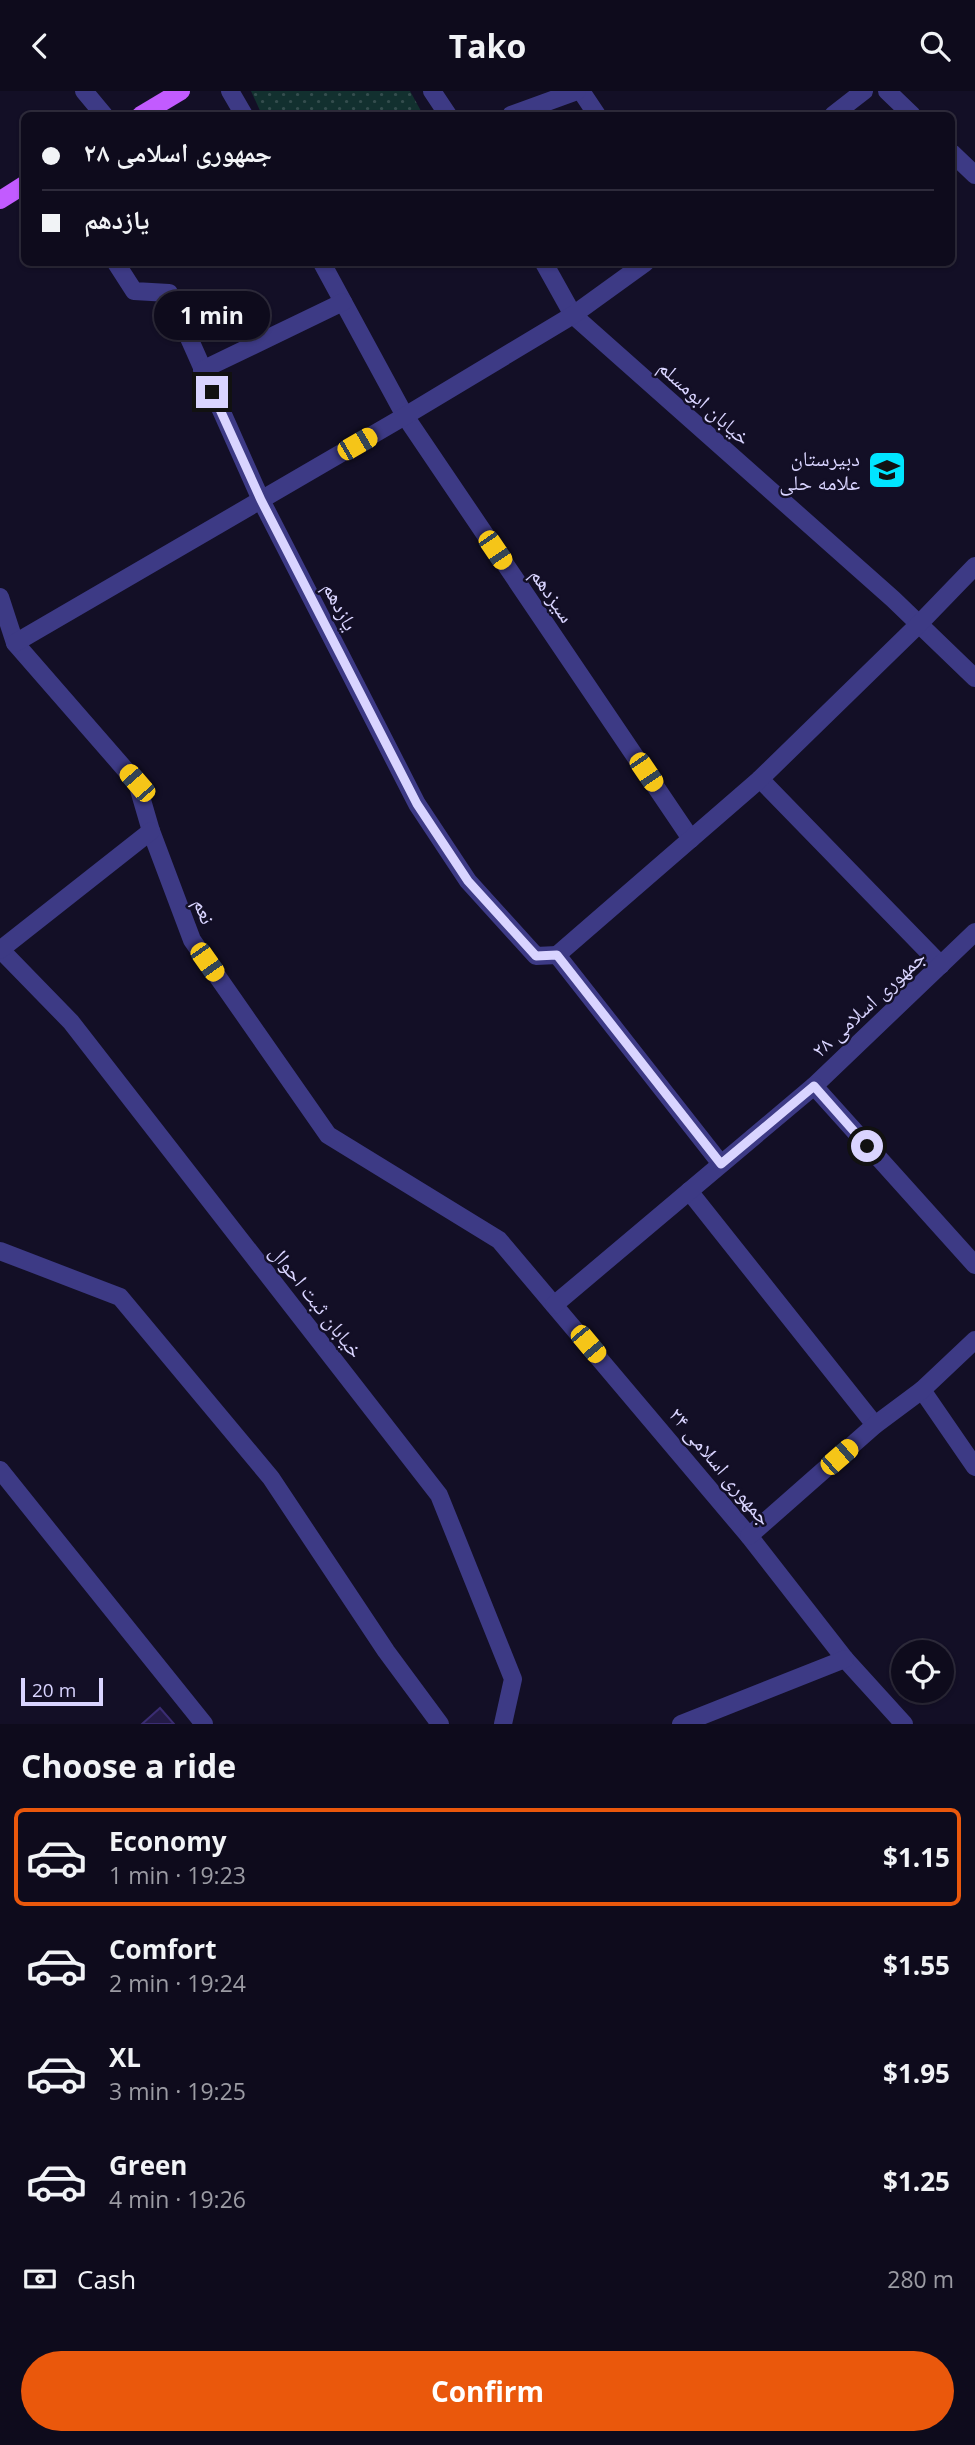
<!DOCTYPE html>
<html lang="en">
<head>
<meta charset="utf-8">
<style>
	:root { --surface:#0e0b1c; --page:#171425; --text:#f1f3f6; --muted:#9b9ba3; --line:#2e2b3b; --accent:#ea580c }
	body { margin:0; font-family:"Open Sans","Noto Naskh Arabic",sans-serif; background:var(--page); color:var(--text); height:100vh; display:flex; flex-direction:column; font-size:26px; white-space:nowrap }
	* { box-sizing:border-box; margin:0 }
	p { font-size:23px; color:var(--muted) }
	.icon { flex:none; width:38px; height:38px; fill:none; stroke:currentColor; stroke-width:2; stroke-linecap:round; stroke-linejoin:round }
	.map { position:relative; height:1633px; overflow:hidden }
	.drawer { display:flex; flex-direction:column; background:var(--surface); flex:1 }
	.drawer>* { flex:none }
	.hud { position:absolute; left:21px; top:21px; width:934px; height:154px; border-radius:10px; box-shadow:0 2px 5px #0004,0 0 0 2px var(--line); display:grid; align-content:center; height:154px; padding:0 21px; background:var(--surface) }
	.tools { position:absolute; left:891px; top:1549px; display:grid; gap:14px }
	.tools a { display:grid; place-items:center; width:63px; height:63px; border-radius:50%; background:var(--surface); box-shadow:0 2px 5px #0004,0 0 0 2px var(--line); font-size:35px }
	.scale { position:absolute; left:21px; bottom:18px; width:82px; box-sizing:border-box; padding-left:7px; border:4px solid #d9d4ff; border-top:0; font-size:19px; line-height:24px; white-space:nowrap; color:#d9d4ff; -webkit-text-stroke:5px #130f26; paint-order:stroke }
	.end { position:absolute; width:32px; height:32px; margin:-16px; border:9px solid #d9d4ff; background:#111; box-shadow:0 0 0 4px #111 }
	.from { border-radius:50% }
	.bubble { position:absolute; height:49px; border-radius:24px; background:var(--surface); box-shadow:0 2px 5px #0004,0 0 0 2px var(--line); font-size:23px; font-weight:700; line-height:49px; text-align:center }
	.car { position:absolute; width:21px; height:42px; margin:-21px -10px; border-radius:9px; box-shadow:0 0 5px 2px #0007; background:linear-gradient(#f5c518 24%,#345 0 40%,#f5c518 0 76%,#345 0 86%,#f5c518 0) }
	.hud b { display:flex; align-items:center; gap:24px; height:66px; font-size:26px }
	.hud b+b { border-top:2px solid var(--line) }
	.hud i { width:18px; height:18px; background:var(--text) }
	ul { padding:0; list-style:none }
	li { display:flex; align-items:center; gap:21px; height:98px; margin:0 14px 10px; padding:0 7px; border:4px solid transparent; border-radius:10px }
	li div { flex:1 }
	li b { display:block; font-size:26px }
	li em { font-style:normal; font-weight:700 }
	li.current { border-color:var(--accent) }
	li>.icon { width:63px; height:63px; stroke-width:1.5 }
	h2 { padding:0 21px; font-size:32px; line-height:84px }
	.pay { display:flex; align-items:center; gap:18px; height:77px; padding:0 21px; font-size:26px }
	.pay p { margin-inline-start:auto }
	.button { display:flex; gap:14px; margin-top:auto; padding:14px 21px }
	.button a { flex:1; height:80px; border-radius:42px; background:var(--accent); color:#fff; font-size:28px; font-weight:700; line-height:80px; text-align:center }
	header { display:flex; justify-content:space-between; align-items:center; height:91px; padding:0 21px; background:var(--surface); font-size:32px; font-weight:700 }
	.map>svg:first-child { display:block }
</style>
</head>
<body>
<header><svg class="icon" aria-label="back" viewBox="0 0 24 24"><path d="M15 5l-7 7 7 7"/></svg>Tako<svg class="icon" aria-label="search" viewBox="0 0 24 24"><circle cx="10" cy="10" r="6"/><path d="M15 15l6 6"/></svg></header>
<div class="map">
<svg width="975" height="1633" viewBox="0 0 975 1633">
	<defs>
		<pattern id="park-dots" width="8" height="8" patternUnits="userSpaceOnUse" patternTransform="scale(1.75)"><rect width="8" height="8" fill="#12302f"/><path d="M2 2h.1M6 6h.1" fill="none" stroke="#344d4e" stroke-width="1.8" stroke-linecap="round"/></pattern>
	</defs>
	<rect width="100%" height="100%" fill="#130f26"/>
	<path fill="url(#park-dots)" d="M251 0H410L421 20 413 24H262Z"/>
	<path fill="#241b47" stroke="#3b2d73" stroke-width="2" d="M160 1617 174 1633H142Z"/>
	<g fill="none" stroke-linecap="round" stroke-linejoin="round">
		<g stroke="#3d3a85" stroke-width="18">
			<path d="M84 0 104 24"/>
			<path d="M230 0 244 24"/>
			<path d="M432 0 448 24"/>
			<path d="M581 0 597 24"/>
			<path d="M887 0 912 24"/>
			<path d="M511 24 577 0"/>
			<path d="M833 24 864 0"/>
			<path d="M952 62 975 84"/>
			<path d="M116 172 134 200 169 202 261 409 417 713 468 790 536 865 557 864"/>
			<path d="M322 172 405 325 691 748"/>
			<path d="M544 172 573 224 893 508 975 587"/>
			<path d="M202 279 343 211"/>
			<path d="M0 506 15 552 137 692 151 740 192 849 328 1044 499 1149 749 1445 845 1568 904 1633"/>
			<path d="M15 552 405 325 573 224 645 172"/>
			<path d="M760 688 941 874"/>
			<path d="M975 841 814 995 975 1174"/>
			<path d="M0 858 71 931 439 1404 513 1588 503 1633"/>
			<path d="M0 859 151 740"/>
			<path d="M721 1073 557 864 760 688 918 534 975 475"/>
			<path d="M689 1100 875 1334"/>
			<path d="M0 1160 120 1206 271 1387 386 1560 440 1633"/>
			<path d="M554 1214 814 995"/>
			<path d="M922 1299 975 1376"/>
			<path d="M0 1379 204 1633"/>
			<path d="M749 1445 875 1334 922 1299 975 1249"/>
			<path d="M681 1633 845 1568"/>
		</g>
		<g stroke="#c25bff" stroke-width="18">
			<path d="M141 24 181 0"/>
			<path d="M0 109 24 94"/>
		</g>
	</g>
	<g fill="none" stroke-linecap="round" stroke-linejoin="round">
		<path stroke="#d9d4ff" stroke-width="9" d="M212 301 261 409 417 713 468 790 536 865 557 864 721 1073 814 995 867 1055"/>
	</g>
	<defs>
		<symbol id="school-square" viewBox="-11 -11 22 22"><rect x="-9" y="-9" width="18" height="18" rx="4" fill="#00e5ff" stroke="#130f26"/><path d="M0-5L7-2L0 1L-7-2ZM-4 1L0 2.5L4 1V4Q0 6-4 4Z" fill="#111"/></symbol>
	</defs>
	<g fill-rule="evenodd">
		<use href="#school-square" x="865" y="357" width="44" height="44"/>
	</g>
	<g text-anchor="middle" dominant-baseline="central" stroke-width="5" stroke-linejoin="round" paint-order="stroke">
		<g font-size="21" fill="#d9d4ff" stroke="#130f26">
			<text transform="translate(705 311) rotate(42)">خیابان ابومسلم</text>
			<text transform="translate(553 504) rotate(56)">سیزدهم</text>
			<text transform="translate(341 515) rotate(63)">یازدهم</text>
			<text transform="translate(205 820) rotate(69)">نعم</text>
			<text transform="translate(868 912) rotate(-43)">جمهوری اسلامی ۲۸</text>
			<text transform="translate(317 1210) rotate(52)">خیابان ثبت احوال</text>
			<text transform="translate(721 1375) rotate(50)">جمهوری اسلامی ۲۴</text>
		</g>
		<g font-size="21" fill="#d9d4ff" stroke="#130f26" text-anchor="end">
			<text x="860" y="367">دبیرستان<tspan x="860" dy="24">علامه حلی</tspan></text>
		</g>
	</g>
</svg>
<div class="tools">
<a><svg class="icon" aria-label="locate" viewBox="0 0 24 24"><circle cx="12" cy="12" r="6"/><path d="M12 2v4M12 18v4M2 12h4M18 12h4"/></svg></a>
</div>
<div class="scale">20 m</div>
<i class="end from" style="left:867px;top:1055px"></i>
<i class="end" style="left:212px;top:301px"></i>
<div class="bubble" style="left:154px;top:200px;width:116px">1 min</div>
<i class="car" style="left:357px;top:353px;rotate:60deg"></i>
<i class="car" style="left:495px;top:459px;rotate:146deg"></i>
<i class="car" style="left:646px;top:681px;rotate:146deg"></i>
<i class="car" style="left:137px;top:692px;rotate:319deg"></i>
<i class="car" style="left:207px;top:871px;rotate:145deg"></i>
<i class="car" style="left:588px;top:1253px;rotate:140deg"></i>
<i class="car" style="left:839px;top:1366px;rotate:49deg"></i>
<div class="hud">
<b><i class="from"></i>جمهوری اسلامی ۲۸</b>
<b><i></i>یازدهم</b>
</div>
</div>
<section class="drawer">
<h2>Choose a ride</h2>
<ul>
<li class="current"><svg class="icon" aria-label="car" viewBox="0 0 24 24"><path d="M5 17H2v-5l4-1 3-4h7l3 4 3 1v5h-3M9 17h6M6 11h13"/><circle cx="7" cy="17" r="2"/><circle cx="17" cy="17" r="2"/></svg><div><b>Economy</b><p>1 min · 19:23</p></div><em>$1.15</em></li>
<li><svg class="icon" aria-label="car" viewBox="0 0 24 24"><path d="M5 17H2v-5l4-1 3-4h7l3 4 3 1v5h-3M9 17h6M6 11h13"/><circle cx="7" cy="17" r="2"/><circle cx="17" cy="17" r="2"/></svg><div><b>Comfort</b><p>2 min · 19:24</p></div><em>$1.55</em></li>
<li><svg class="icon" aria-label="car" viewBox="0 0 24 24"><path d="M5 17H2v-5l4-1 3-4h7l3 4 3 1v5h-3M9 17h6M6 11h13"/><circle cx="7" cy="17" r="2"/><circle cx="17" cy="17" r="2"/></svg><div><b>XL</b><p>3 min · 19:25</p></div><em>$1.95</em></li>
<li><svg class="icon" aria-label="car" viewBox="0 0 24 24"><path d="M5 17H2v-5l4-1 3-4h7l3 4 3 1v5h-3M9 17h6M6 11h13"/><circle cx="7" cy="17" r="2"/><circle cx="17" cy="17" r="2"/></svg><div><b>Green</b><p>4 min · 19:26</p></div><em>$1.25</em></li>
</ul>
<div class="pay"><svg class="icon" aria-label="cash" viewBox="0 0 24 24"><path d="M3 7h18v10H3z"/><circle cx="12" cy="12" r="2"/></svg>Cash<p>280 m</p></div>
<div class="button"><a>Confirm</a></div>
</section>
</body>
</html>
